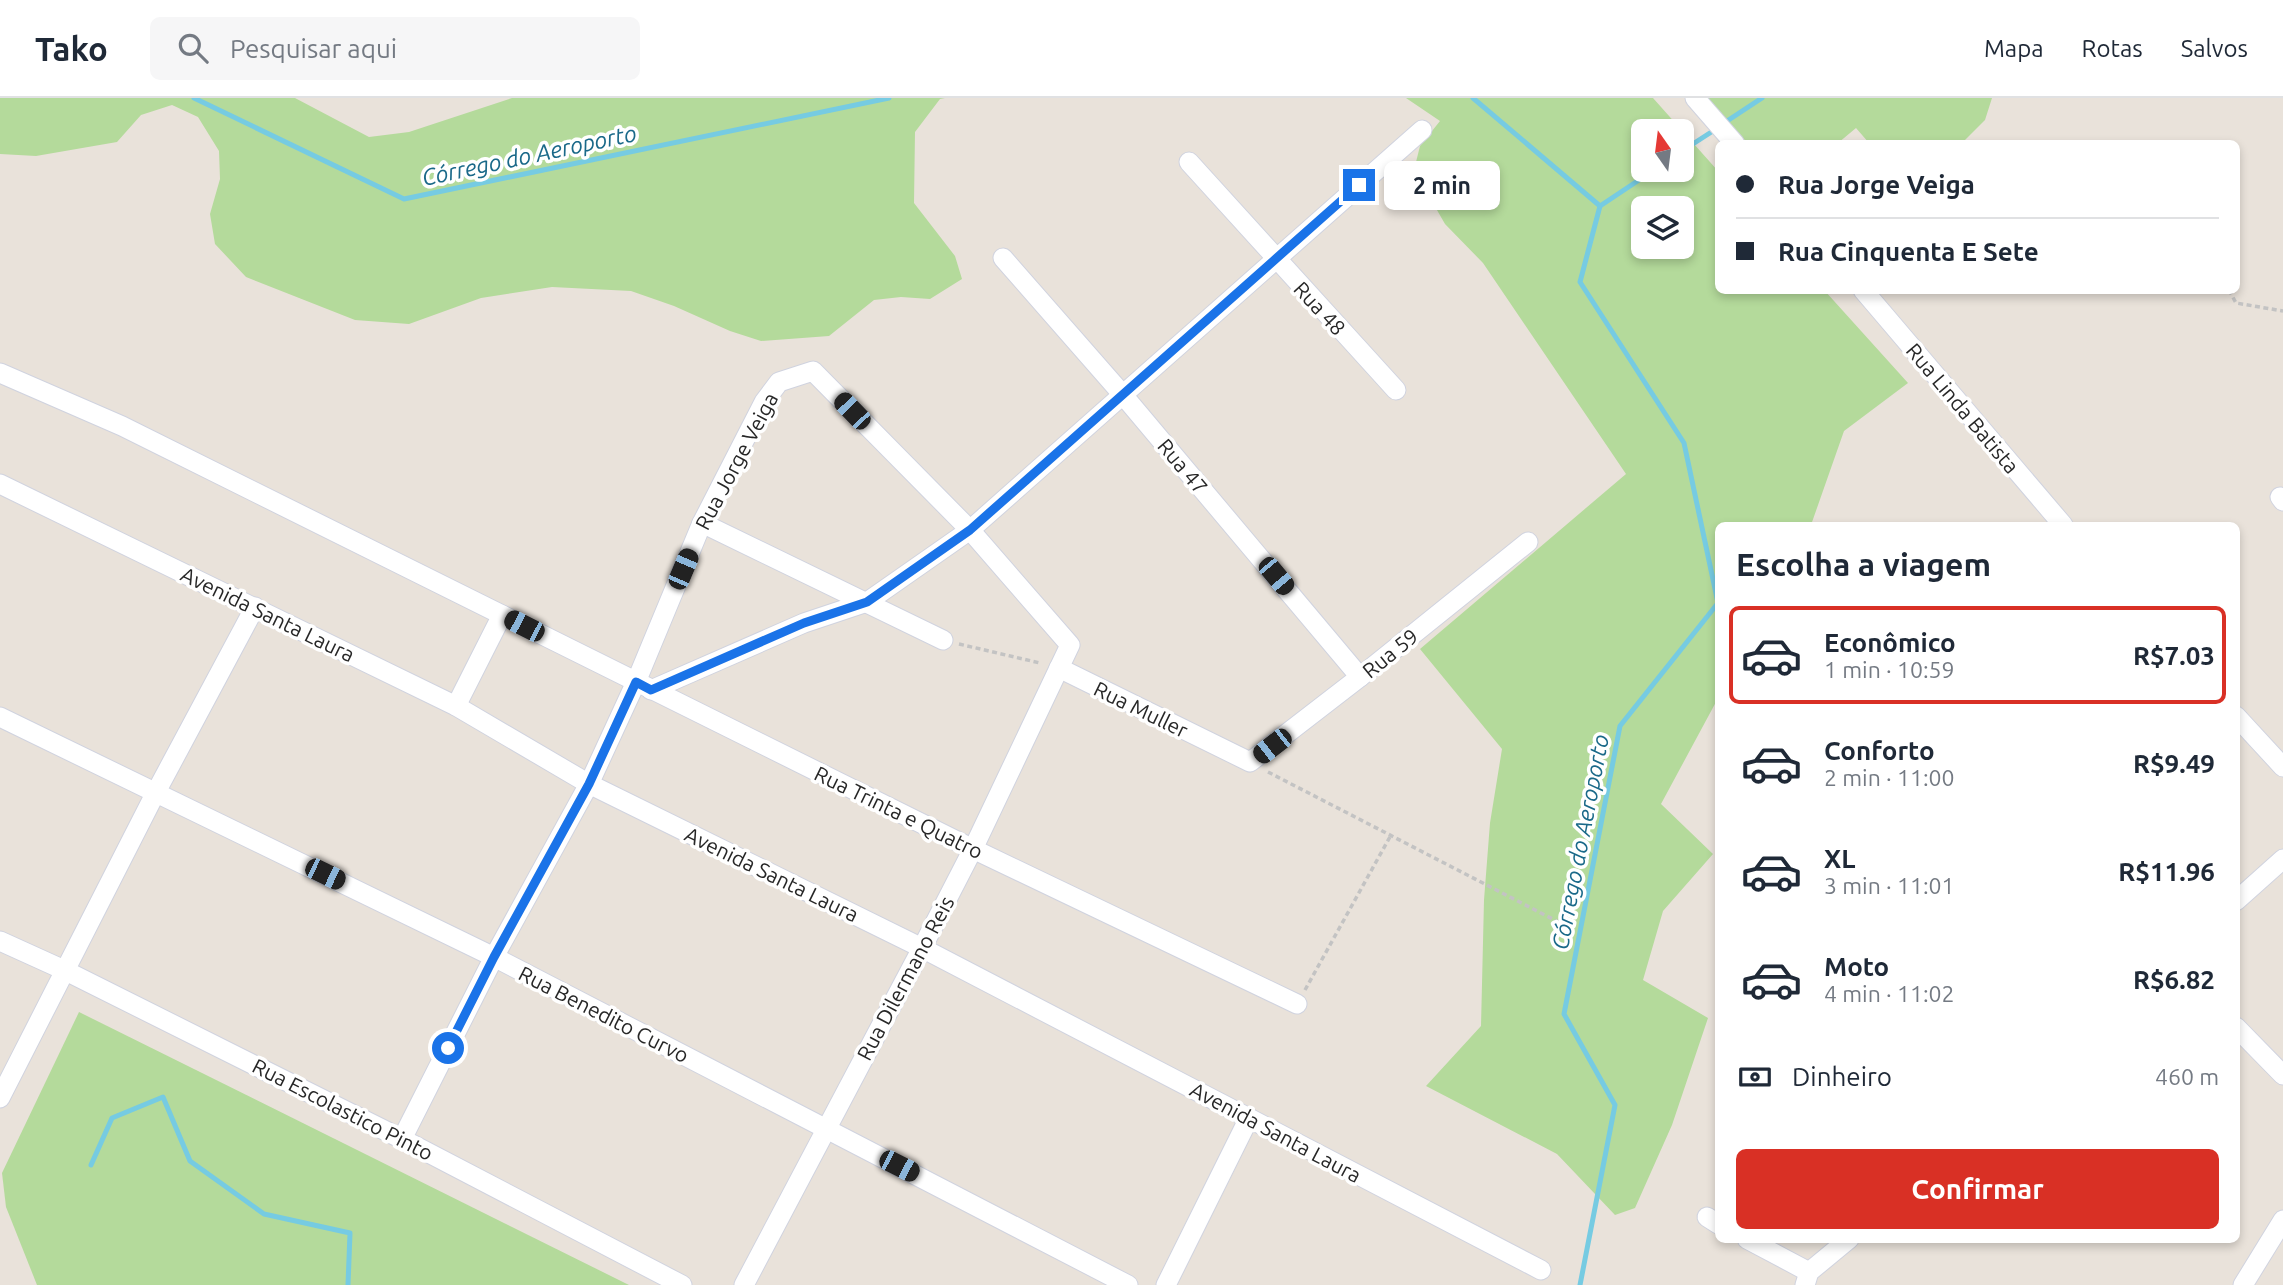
<!DOCTYPE html>
<html lang="pt">
<head>
<meta charset="utf-8">
<style>
	:root { --surface:#fff; --page:#f6f6f7; --text:#1f2937; --muted:#747a83; --line:#e0e1e3; --accent:#d93025 }
	body { margin:0; font-family:Ubuntu,sans-serif; background:var(--page); color:var(--text); height:100vh; display:flex; flex-direction:column; font-size:26px; white-space:nowrap }
	* { box-sizing:border-box; margin:0 }
	p { font-size:23px; color:var(--muted) }
	.icon { flex:none; width:38px; height:38px; fill:none; stroke:currentColor; stroke-width:2; stroke-linecap:round; stroke-linejoin:round }
	.map { position:relative; flex:1; overflow:hidden }
	.drawer { position:absolute; left:1715px; top:424px; width:525px; height:721px; display:flex; flex-direction:column; background:var(--surface); border-radius:10px; box-shadow:0 4px 10px #0003 }
	.drawer>* { flex:none }
	.banner { position:absolute; left:1715px; top:42px; width:525px; height:154px; border-radius:10px; box-shadow:0 4px 10px #0003; display:grid; align-content:center; height:154px; padding:0 21px; background:var(--surface) }
	.needle { width:46px; rotate:346deg }
	.controls { position:absolute; left:1631px; top:21px; display:grid; gap:14px }
	.controls a { display:grid; place-items:center; width:63px; height:63px; border-radius:10px; background:var(--surface); box-shadow:0 4px 10px #0003; font-size:35px }
	.end { position:absolute; width:32px; height:32px; margin:-16px; border:9px solid #1a73e8; background:#fff; box-shadow:0 0 0 4px #fff }
	.from { border-radius:50% }
	.bubble { position:absolute; height:49px; border-radius:10px; background:var(--surface); box-shadow:0 4px 10px #0003; font-size:23px; font-weight:700; line-height:49px; text-align:center }
	.car { position:absolute; width:21px; height:42px; margin:-21px -10px; border-radius:9px; box-shadow:0 0 5px 2px #0007; background:linear-gradient(#222 24%,#8ab4d8 0 40%,#222 0 76%,#8ab4d8 0 86%,#222 0) }
	.banner b { display:flex; align-items:center; gap:24px; height:66px; font-size:26px }
	.banner b+b { border-top:2px solid var(--line) }
	.banner i { width:18px; height:18px; background:var(--text) }
	ul { padding:0; list-style:none }
	li { display:flex; align-items:center; gap:21px; height:98px; margin:0 14px 10px; padding:0 7px; border:4px solid transparent; border-radius:10px }
	li div { flex:1 }
	li b { display:block; font-size:26px }
	li em { font-style:normal; font-weight:700 }
	li.active { border-color:var(--accent) }
	li>.icon { width:63px; height:63px; stroke-width:1.5 }
	h2 { padding:0 21px; font-size:32px; line-height:84px }
	.pay { display:flex; align-items:center; gap:18px; height:77px; padding:0 21px; font-size:26px }
	.pay p { margin-inline-start:auto }
	.primary-button { display:flex; gap:14px; margin-top:auto; padding:14px 21px }
	.primary-button a { flex:1; height:80px; border-radius:10px; background:var(--accent); color:#fff; font-size:28px; font-weight:700; line-height:80px; text-align:center }
	header { display:flex; align-items:center; gap:42px; box-sizing:border-box; height:98px; padding:0 35px; background:var(--surface); border-bottom:2px solid var(--line) }
	header strong { font-size:33px }
	nav { display:flex; gap:38px; margin-inline-start:auto; font-size:24px }
	.search { width:490px; height:63px; background:var(--page); display:flex; align-items:center; gap:18px; box-sizing:border-box; padding:0 24px; border-radius:10px; color:var(--muted); font-size:26px }
	.map>svg:first-child { display:block }
</style>
</head>
<body>
<header>
<strong>Tako</strong>
<div class="search"><svg class="icon" aria-label="search" viewBox="0 0 24 24"><circle cx="10" cy="10" r="6"/><path d="M15 15l6 6"/></svg>Pesquisar aqui</div>
<nav><a>Mapa</a><a>Rotas</a><a>Salvos</a></nav>
</header>
<div class="map">
<svg width="2283" height="1187" viewBox="0 0 2283 1187">
	<rect width="100%" height="100%" fill="#e9e2da"/>
	<g fill="#b4da9b" fill-rule="evenodd">
		<path d="M0 0H295L369 39 409 34 512 0H945L940 1 915 34 914 105 955 158 962 181 930 201 901 199 874 202 829 238 761 243 730 233 674 208 631 193 552 189 481 200 409 226 355 222 246 179 215 146 210 116 220 81 219 53 198 19 172 7 141 17 117 44 36 58 0 56Z"/>
		<path d="M1406 0H1653L1718 73V192L1825 193 1908 285 1844 333 1811 427H1718V604H1716L1661 706 1713 756 1663 813 1643 882 1708 920 1672 1027 1635 1110 1615 1117 1557 1056 1426 988 1481 928 1484 802 1490 725 1502 651 1420 551 1626 376 1483 165 1445 126 1414 72 1420 48 1440 23ZM1643 33H1682V72H1643ZM1643 110H1682V149H1643Z"/>
		<path d="M1707 0H1992L1985 22 1961 46 1869 45 1856 30 1838 45H1747Z"/>
		<path d="M79 914 629 1187H37L6 1109 2 1075Z"/>
	</g>
	<g fill="none" stroke-linecap="round" stroke-linejoin="round">
		<g stroke="#76cbe2" stroke-width="5">
			<path d="M194 0 404 101 889 0"/>
			<path d="M1473 0 1600 108 1580 184 1684 345 1718 505 1620 628 1564 916 1615 1007 1580 1187"/>
			<path d="M1724 25 1762 0"/>
			<path d="M1682 53 1716 31"/>
			<path d="M1600 108 1654 72"/>
			<path d="M91 1067 112 1020 163 999 190 1063 264 1116 350 1135 348 1187"/>
		</g>
		<defs>
			<g id="street">
				<path d="M1695 0 1735 46"/>
				<path d="M1189 64 1396 292"/>
				<path d="M1003 160 1123 297 1360 579"/>
				<path d="M1863 192 2063 427"/>
				<path d="M0 275 122 328 973 751 1297 906"/>
				<path d="M0 386 456 608 589 686 922 850 1541 1172"/>
				<path d="M2280 399 2283 403"/>
				<path d="M702 425 943 542"/>
				<path d="M1059 570 1250 664 1360 579 1528 444"/>
				<path d="M651 592 804 525 867 504 970 432 1422 32"/>
				<path d="M456 608 502 517"/>
				<path d="M2236 618 2283 669"/>
				<path d="M0 619 494 859 1128 1187"/>
				<path d="M2236 803 2283 761"/>
				<path d="M0 843 64 872 402 1041 682 1187"/>
				<path d="M2236 929 2283 977"/>
				<path d="M0 1000 156 694 255 509"/>
				<path d="M402 1041 494 859 589 686 636 584 702 425 764 304 779 284 813 273 970 432 1070 547 973 751 922 850 744 1187"/>
				<path d="M1707 1119 1718 1126"/>
				<path d="M1747 1141 1809 1174"/>
				<path d="M1166 1187 1249 1020"/>
				<path d="M1805 1187 1809 1174 1849 1141"/>
				<path d="M2243 1187 2283 1122"/>
			</g>
		</defs>
		<use href="#street" stroke="#d0d3df" stroke-width="21"/>
		<g stroke="#c3c3c3" stroke-width="3.5" stroke-dasharray="5 3.5" stroke-linecap="butt">
			<path d="M2229 192 2236 205 2283 213"/>
			<path d="M959 546 1040 565"/>
			<path d="M1268 674 1568 829"/>
			<path d="M1305 892 1391 737"/>
		</g>
		<use href="#street" stroke="#fff" stroke-width="19"/>
	</g>
	<g fill="none" stroke-linecap="round" stroke-linejoin="round">
		<path stroke="#1a73e8" stroke-width="9" d="M448 950 494 859 589 686 636 584 651 592 804 525 867 504 970 432 1359 87"/>
	</g>
	<g text-anchor="middle" dominant-baseline="central" stroke-width="7" stroke-linejoin="round" paint-order="stroke">
		<g font-size="21" fill="#272727" stroke="#fff">
			<text transform="translate(1320 210) rotate(47)">Rua 48</text>
			<text transform="translate(1963 310) rotate(50)">Rua Linda Batista</text>
			<text transform="translate(736 363) rotate(-62)">Rua Jorge Veiga</text>
			<text transform="translate(1183 368) rotate(50)">Rua 47</text>
			<text transform="translate(268 516) rotate(26)">Avenida Santa Laura</text>
			<text transform="translate(1390 555) rotate(-39)">Rua 59</text>
			<text transform="translate(1141 611) rotate(26)">Rua Muller</text>
			<text transform="translate(899 714) rotate(26)">Rua Trinta e Quatro</text>
			<text transform="translate(772 776) rotate(26)">Avenida Santa Laura</text>
			<text transform="translate(905 880) rotate(-62)">Rua Dilermano Reis</text>
			<text transform="translate(604 916) rotate(27)">Rua Benedito Curvo</text>
			<text transform="translate(343 1011) rotate(27)">Rua Escolastico Pinto</text>
			<text transform="translate(1276 1034) rotate(28)">Avenida Santa Laura</text>
		</g>
		<g font-size="23" font-style="italic" fill="#1a6989" stroke="#fff">
			<text transform="translate(529 57) rotate(-12)">Córrego do Aeroporto</text>
			<text transform="translate(1580 744) rotate(-79)">Córrego do Aeroporto</text>
		</g>
	</g>
</svg>
<div class="controls">
<a><svg class="needle" viewBox="-14 -14 28 28"><path d="M0-13l5 13h-10z" fill="#e53935"/><path d="M0 13l5-13h-10z" fill="#747a83"/></svg></a>
<a><svg class="icon" aria-label="layers" viewBox="0 0 24 24"><path d="M12 4l9 5-9 5-9-5zM3 14l9 5 9-5"/></svg></a>
</div>
<i class="end from" style="left:448px;top:950px"></i>
<i class="end" style="left:1359px;top:87px"></i>
<div class="bubble" style="left:1384px;top:63px;width:116px">2 min</div>
<i class="car" style="left:852px;top:313px;rotate:316deg"></i>
<i class="car" style="left:683px;top:471px;rotate:23deg"></i>
<i class="car" style="left:1276px;top:478px;rotate:140deg"></i>
<i class="car" style="left:524px;top:528px;rotate:297deg"></i>
<i class="car" style="left:1272px;top:648px;rotate:232deg"></i>
<i class="car" style="left:325px;top:776px;rotate:116deg"></i>
<i class="car" style="left:899px;top:1068px;rotate:117deg"></i>
<div class="banner">
<b><i class="from"></i>Rua Jorge Veiga</b>
<b><i></i>Rua Cinquenta E Sete</b>
</div>
<section class="drawer">
<h2>Escolha a viagem</h2>
<ul>
<li class="active"><svg class="icon" aria-label="car" viewBox="0 0 24 24"><path d="M5 17H2v-5l4-1 3-4h7l3 4 3 1v5h-3M9 17h6M6 11h13"/><circle cx="7" cy="17" r="2"/><circle cx="17" cy="17" r="2"/></svg><div><b>Econômico</b><p>1 min · 10:59</p></div><em>R$7.03</em></li>
<li><svg class="icon" aria-label="car" viewBox="0 0 24 24"><path d="M5 17H2v-5l4-1 3-4h7l3 4 3 1v5h-3M9 17h6M6 11h13"/><circle cx="7" cy="17" r="2"/><circle cx="17" cy="17" r="2"/></svg><div><b>Conforto</b><p>2 min · 11:00</p></div><em>R$9.49</em></li>
<li><svg class="icon" aria-label="car" viewBox="0 0 24 24"><path d="M5 17H2v-5l4-1 3-4h7l3 4 3 1v5h-3M9 17h6M6 11h13"/><circle cx="7" cy="17" r="2"/><circle cx="17" cy="17" r="2"/></svg><div><b>XL</b><p>3 min · 11:01</p></div><em>R$11.96</em></li>
<li><svg class="icon" aria-label="car" viewBox="0 0 24 24"><path d="M5 17H2v-5l4-1 3-4h7l3 4 3 1v5h-3M9 17h6M6 11h13"/><circle cx="7" cy="17" r="2"/><circle cx="17" cy="17" r="2"/></svg><div><b>Moto</b><p>4 min · 11:02</p></div><em>R$6.82</em></li>
</ul>
<div class="pay"><svg class="icon" aria-label="cash" viewBox="0 0 24 24"><path d="M3 7h18v10H3z"/><circle cx="12" cy="12" r="2"/></svg>Dinheiro<p>460 m</p></div>
<div class="primary-button"><a>Confirmar</a></div>
</section>
</div>
</body>
</html>
